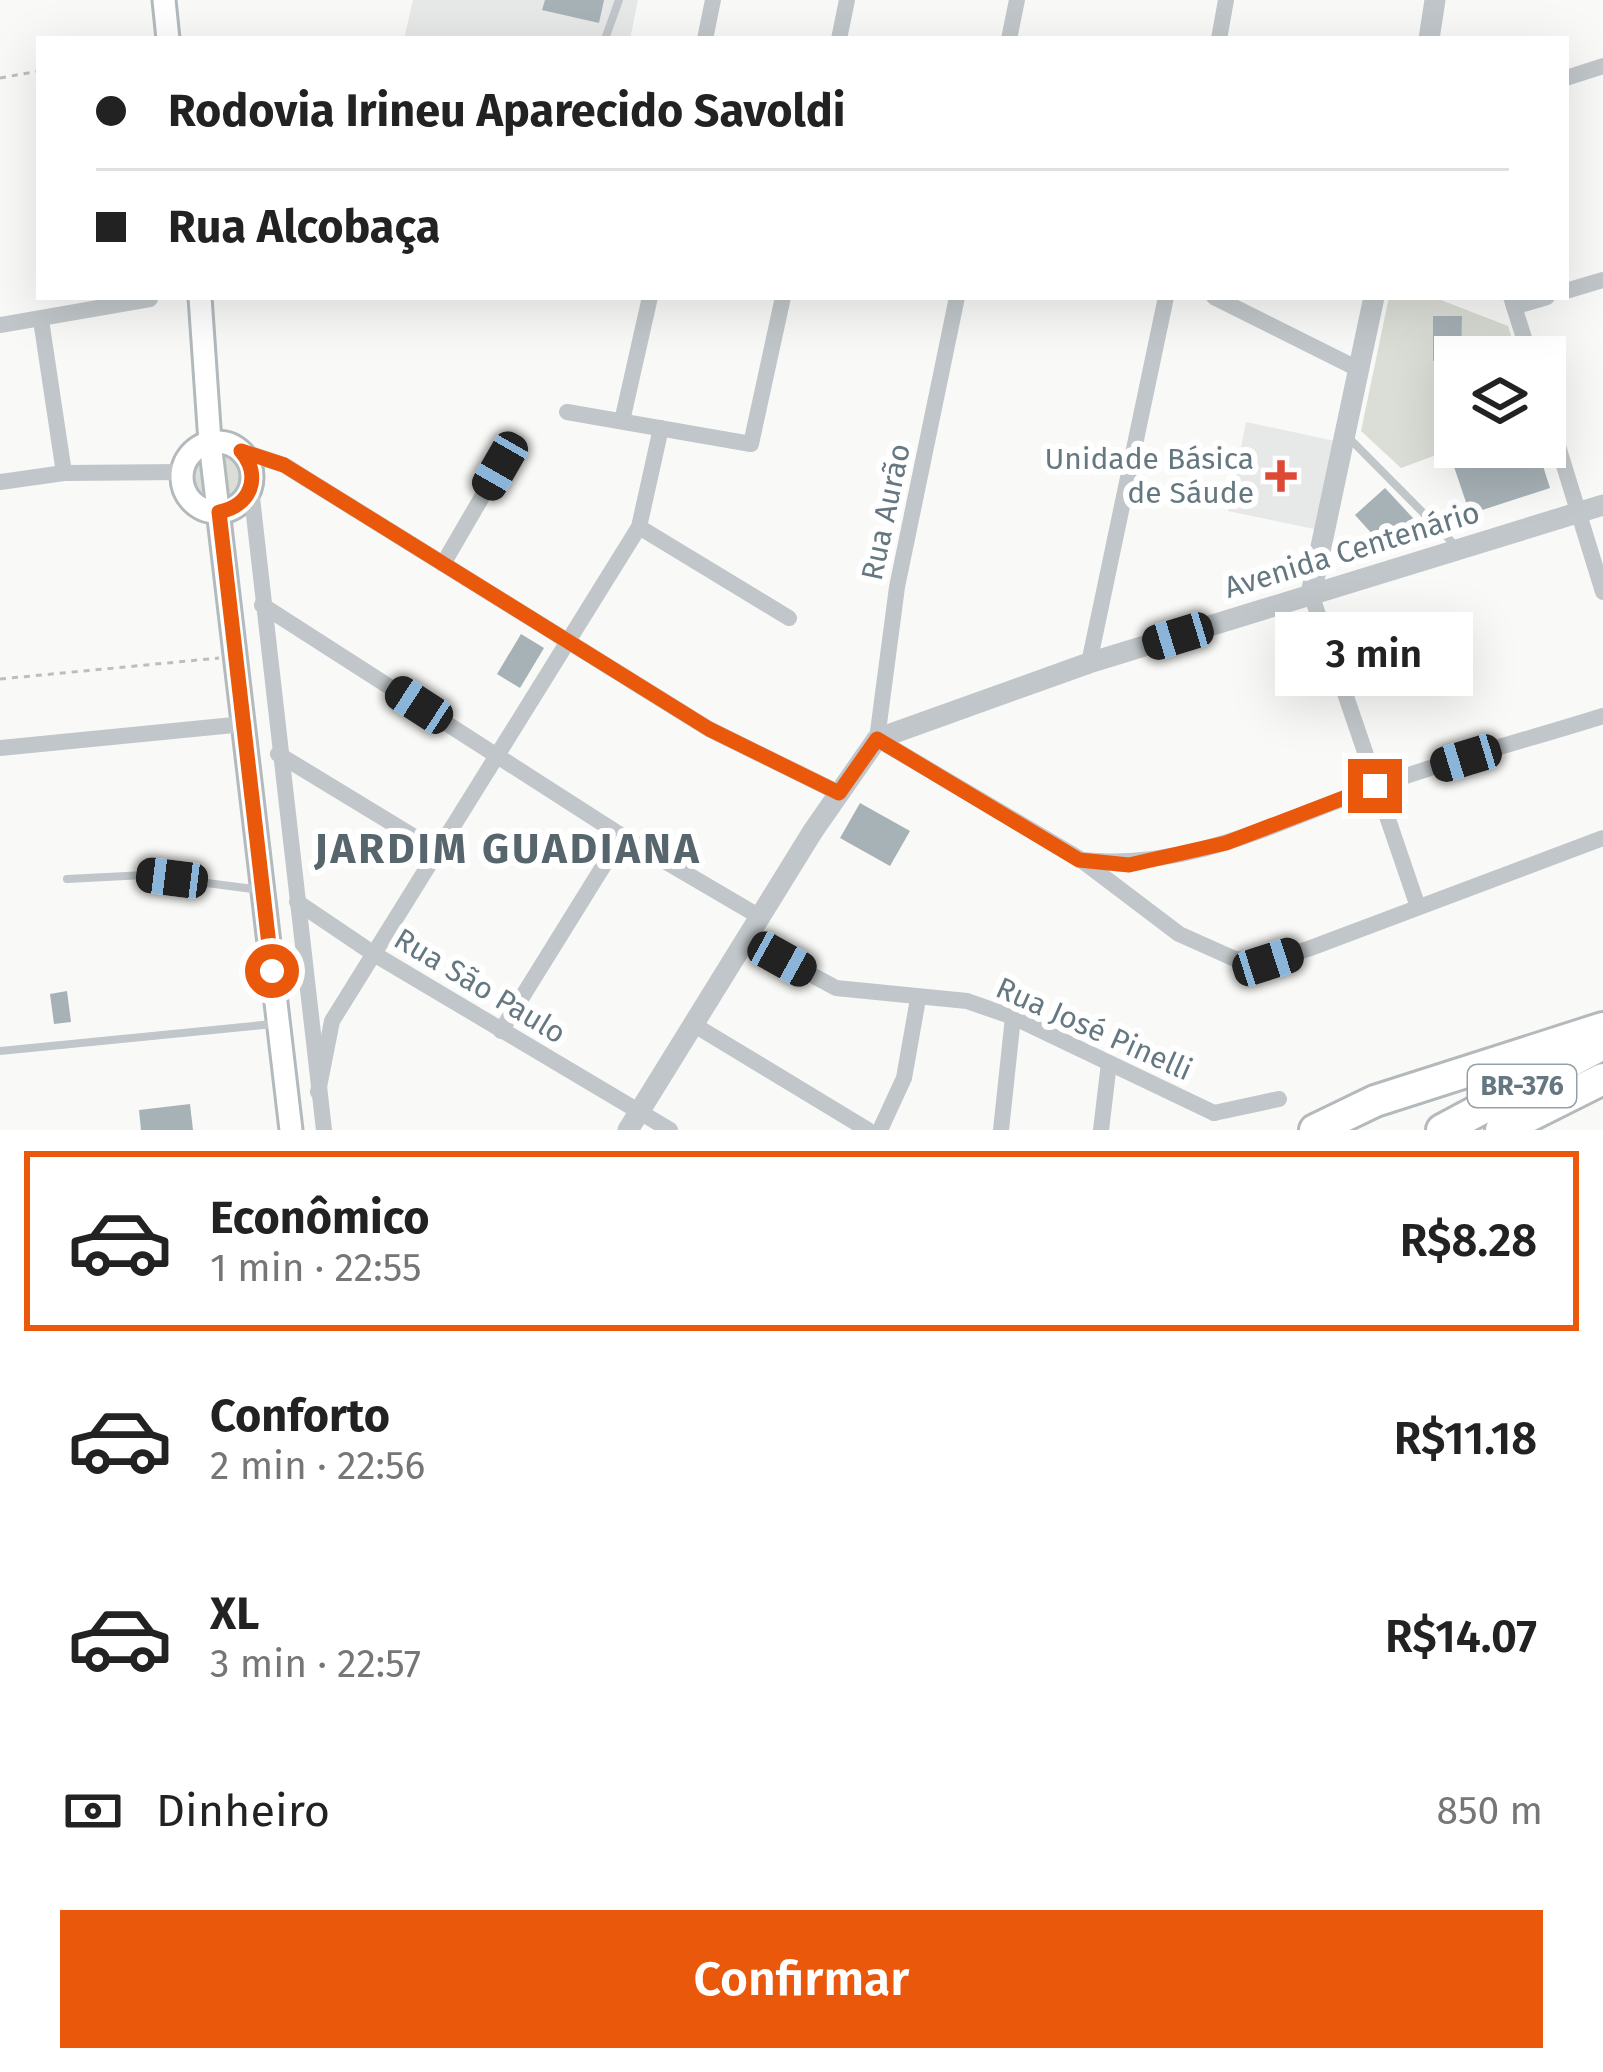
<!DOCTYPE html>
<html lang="pt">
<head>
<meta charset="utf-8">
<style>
	:root { --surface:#fff; --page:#f2f2f2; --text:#222; --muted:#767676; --line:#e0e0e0; --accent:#ea580c }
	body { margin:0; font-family:"Fira Sans",sans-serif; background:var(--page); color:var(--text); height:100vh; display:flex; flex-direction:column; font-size:45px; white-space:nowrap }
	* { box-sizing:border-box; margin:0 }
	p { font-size:39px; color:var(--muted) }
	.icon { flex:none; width:66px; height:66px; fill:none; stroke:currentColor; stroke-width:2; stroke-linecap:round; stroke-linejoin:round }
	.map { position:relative; height:1130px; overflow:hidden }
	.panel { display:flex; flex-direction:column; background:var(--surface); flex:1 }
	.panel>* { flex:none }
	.top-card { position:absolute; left:36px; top:36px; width:1533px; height:264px; border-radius:0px; box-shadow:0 12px 48px #0002; display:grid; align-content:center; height:264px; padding:0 60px; background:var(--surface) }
	.controls { position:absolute; left:1434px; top:336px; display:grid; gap:24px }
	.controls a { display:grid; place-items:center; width:132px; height:132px; border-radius:0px; background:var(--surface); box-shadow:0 12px 48px #0002; font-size:60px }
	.end { position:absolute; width:54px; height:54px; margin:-27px; border:15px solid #ea580c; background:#fff; box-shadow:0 0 0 6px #fff }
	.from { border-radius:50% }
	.bubble { position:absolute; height:84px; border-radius:0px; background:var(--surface); box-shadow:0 12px 48px #0002; font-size:39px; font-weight:600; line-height:84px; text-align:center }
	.car { position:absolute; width:36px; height:72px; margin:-36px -18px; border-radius:15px; box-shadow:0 0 9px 3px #0007; background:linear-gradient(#222 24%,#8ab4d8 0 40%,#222 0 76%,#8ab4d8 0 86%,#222 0) }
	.top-card b { display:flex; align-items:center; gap:42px; height:114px; font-size:45px }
	.top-card b+b { border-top:3px solid var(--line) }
	.top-card i { width:30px; height:30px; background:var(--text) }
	ul { padding:21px 0 0; list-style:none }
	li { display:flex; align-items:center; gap:36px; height:180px; margin:0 24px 18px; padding:0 36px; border:6px solid transparent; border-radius:0px }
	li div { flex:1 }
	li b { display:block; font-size:45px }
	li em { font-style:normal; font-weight:600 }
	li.selected { border-color:var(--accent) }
	li>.icon { width:108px; height:108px; stroke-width:1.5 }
	.pay { display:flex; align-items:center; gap:30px; height:132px; padding:0 60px; font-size:45px }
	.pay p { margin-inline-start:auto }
	.primary-button { display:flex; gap:24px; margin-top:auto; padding:24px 60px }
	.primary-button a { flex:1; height:138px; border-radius:0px; background:var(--accent); color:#fff; font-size:48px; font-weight:600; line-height:138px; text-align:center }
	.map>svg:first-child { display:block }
</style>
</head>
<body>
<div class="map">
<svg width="1603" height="1130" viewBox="0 0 1603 1130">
	<rect width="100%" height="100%" fill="#f9f9f7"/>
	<g fill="#e7e9e8">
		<path d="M413 0H638L630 39H404Z"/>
		<path d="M1246 422 1335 441 1314 529 1228 511Z"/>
	</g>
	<g fill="#daded6">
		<path d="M1389 297H1433L1508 326 1518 357H1455L1458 447 1401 468 1361 431Z"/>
		<path d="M218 443 239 451C251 473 253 497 226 508Z"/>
		<path d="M202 449 210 508 193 498 187 477Z"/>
	</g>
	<g fill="#a7b2b6">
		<path d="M545 0H604L599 23 542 10Z"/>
		<path d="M1433 316H1462L1461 357 1455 362 1433 361Z"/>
		<path d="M1494 447H1537L1550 488 1470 514 1452 461Z"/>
		<path d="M1385 488 1413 518 1383 546 1355 515Z"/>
		<path d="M521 634 544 648 520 688 497 674Z"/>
		<path d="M860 803 910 831 890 866 840 838Z"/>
		<path d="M67 991 71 1022 54 1024 50 994Z"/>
		<path d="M190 1104 193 1130H141L139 1110Z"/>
	</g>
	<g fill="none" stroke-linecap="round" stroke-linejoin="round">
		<defs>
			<g id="secondary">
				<path d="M164 0 168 39"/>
				<path d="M200 297 210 442 291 1130"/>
				<circle cx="217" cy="477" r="35"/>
			</g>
			<g id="motorway">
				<path d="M1315 1130 1375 1101 1603 1028"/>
				<path d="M1442 1130 1603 1044"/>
				<path d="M1501 1130 1603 1079"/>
			</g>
		</defs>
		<use href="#secondary" stroke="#b3babd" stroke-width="27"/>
		<use href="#motorway" stroke="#b4b9bc" stroke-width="36"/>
		<g stroke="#bbbfc1" stroke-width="3" stroke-dasharray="6 6" stroke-linecap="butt">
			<path d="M0 78 39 71"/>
			<path d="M0 679 219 658"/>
		</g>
		<g stroke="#c0c6c9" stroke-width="8">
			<path d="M605 39 619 0"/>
			<path d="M1349 438 1457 547"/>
			<path d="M67 879 145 875 261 890"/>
			<path d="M0 1051 273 1024"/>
		</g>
		<g stroke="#c0c6c9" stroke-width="16">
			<path d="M705 39 713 0"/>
			<path d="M839 39 847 0"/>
			<path d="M1009 39 1017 0"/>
			<path d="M1219 39 1226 0"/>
			<path d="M1566 78 1603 66"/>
			<path d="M1566 291 1603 280"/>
			<path d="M957 297 897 587 877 739 1080 859 1179 934 1235 959 1268 962 1308 949 1603 838"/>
			<path d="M1214 297 1358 369"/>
			<path d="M1511 297 1530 357"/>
			<path d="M1514 307 1547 297"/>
			<path d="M41 320 64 473"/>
			<path d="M0 325 150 299"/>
			<path d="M1545 404 1603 592"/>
			<path d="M567 412 751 444 783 297"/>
			<path d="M622 421 650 297"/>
			<path d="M241 451 284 465 709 729 839 793"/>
			<path d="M0 482 64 473 182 472"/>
			<path d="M251 489 324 1130"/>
			<path d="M639 527 789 618"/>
			<path d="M443 564 500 466"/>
			<path d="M1311 594 1417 904"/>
			<path d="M262 605 622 836 762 918"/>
			<path d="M1089 663 1166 297"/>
			<path d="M0 748 244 724"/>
			<path d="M278 754 436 850"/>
			<path d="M1082 860C1187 871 1277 822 1374 787 1448 760 1527 740 1603 716"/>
			<path d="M297 902 374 954 670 1130"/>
			<path d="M747 940 836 988 967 1001 1013 1017 1214 1113"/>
			<path d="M696 1026 868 1130"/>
			<path d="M501 1031 622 836"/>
			<path d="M318 1092 332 1021 639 527 661 428"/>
			<path d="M1214 1113 1279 1099"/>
			<path d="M880 1130 904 1078 918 999"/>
			<path d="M1001 1130 1013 1017"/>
			<path d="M1101 1130 1109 1063"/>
		</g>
		<g stroke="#c0c6c9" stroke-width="21">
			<path d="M1429 39 1435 0"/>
			<path d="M1311 594 1374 297"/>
			<path d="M628 1130 813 831 877 739 1089 663 1603 505"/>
		</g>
		<use href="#secondary" stroke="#fff" stroke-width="21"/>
		<use href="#motorway" stroke="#fff" stroke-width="30"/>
	</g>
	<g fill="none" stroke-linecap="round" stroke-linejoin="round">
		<path stroke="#ea580c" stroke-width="15" d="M272 971 219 512C251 506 262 476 241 451L284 465 709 729 839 793 877 739 1079 860 1129 865 1226 843 1375 786"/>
	</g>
	<path fill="#dd4a33" stroke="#fff" stroke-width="4.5" d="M1275 458h12v12h12v12h-12v12h-12v-12h-12v-12h12z"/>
	<g text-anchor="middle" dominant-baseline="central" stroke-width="12" stroke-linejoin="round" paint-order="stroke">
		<rect fill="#fff" stroke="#93a0a7" stroke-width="3" x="1468" y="1065" width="108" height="42" rx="9"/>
		<g font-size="27" font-weight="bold" fill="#657881">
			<text x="1522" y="1086">BR-376</text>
		</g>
		<g font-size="30" fill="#657881" stroke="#fff" text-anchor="end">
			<text x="1254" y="459">Unidade Básica<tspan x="1254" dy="34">de Sáude</tspan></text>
		</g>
		<g font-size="30" fill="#657881" stroke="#fff">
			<text transform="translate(886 512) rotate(-78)">Rua Aurão</text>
			<text transform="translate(1352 550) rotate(-17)">Avenida Centenário</text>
			<text transform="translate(480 986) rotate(31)">Rua São Paulo</text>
			<text transform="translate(1094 1029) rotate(24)">Rua José Pinelli</text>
		</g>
		<g font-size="42" font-weight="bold" letter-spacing="3" fill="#57656c" stroke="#fff">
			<text x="508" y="849">JARDIM GUADIANA</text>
		</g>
	</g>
</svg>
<div class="controls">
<a><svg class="icon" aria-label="layers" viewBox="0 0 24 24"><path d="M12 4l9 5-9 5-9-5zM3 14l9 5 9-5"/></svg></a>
</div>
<i class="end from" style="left:272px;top:971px"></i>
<i class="end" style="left:1375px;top:786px"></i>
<div class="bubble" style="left:1275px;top:612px;width:198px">3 min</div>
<i class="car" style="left:500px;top:466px;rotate:210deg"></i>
<i class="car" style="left:1178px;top:636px;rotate:253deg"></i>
<i class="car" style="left:419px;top:705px;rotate:303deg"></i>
<i class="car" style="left:1466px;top:758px;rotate:253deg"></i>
<i class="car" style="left:172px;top:878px;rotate:277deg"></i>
<i class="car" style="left:782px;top:959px;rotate:119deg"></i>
<i class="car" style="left:1268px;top:962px;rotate:72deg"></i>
<div class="top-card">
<b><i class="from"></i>Rodovia Irineu Aparecido Savoldi</b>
<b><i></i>Rua Alcobaça</b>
</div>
</div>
<section class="panel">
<ul>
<li class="selected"><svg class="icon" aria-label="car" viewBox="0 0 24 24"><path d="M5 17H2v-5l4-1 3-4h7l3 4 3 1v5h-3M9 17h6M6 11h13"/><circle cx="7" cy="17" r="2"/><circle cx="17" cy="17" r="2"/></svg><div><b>Econômico</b><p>1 min · 22:55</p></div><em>R$8.28</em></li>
<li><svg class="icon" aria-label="car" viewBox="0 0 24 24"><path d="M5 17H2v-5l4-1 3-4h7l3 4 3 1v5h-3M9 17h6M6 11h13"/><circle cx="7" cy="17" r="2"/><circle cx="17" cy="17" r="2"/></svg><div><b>Conforto</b><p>2 min · 22:56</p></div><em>R$11.18</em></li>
<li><svg class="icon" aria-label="car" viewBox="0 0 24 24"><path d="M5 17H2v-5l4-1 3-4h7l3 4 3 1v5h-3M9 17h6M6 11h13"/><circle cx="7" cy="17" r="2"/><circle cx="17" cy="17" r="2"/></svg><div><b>XL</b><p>3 min · 22:57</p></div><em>R$14.07</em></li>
</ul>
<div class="pay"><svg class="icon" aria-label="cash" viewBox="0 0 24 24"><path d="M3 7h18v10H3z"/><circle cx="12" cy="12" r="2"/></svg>Dinheiro<p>850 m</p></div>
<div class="primary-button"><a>Confirmar</a></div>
</section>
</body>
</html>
